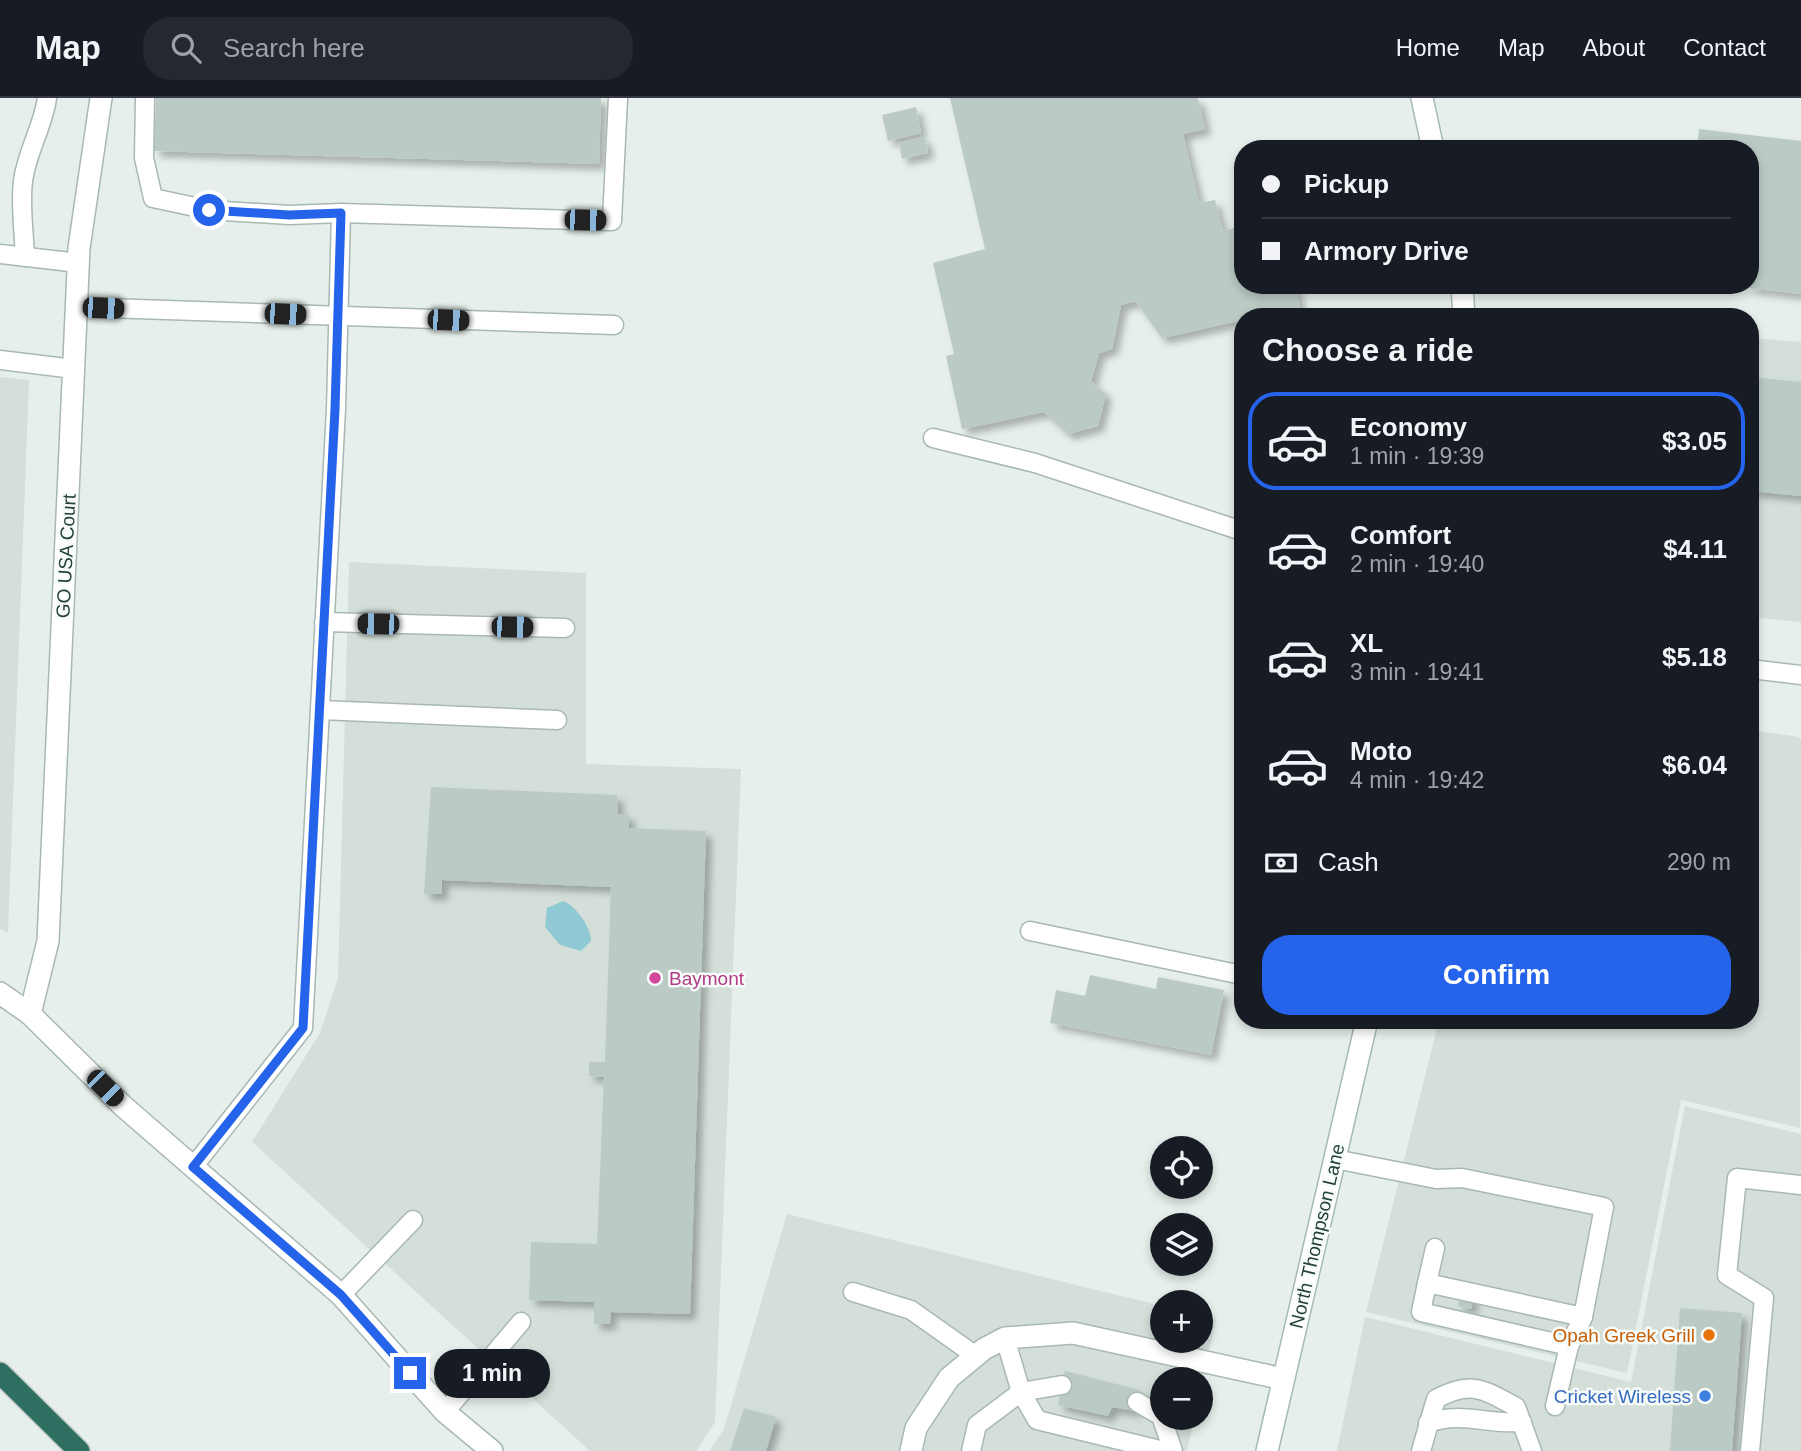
<!DOCTYPE html>
<html lang="en">
<head>
<meta charset="utf-8">
<style>
	:root { --surface:#171b24; --page:#242831; --text:#f1f3f6; --muted:#9ea1a6; --line:#363941; --accent:#2563eb }
	body { margin:0; font-family:Arial,sans-serif; background:var(--page); color:var(--text); height:100vh; display:flex; flex-direction:column; font-size:26px; white-space:nowrap }
	* { box-sizing:border-box; margin:0 }
	p { font-size:23px; color:var(--muted) }
	.icon { flex:none; width:38px; height:38px; fill:none; stroke:currentColor; stroke-width:2; stroke-linecap:round; stroke-linejoin:round }
	.map { position:relative; flex:1; overflow:hidden }
	.details { position:absolute; left:1234px; top:210px; width:525px; height:721px; display:flex; flex-direction:column; background:var(--surface); border-radius:28px; box-shadow:0 4px 10px #0003 }
	.details>* { flex:none }
	.top-card { position:absolute; left:1234px; top:42px; width:525px; height:154px; border-radius:28px; box-shadow:0 4px 10px #0003; display:grid; align-content:center; height:154px; padding:0 28px; background:var(--surface) }
	.fabs { position:absolute; left:1150px; top:1038px; display:grid; gap:14px }
	.fabs a { display:grid; place-items:center; width:63px; height:63px; border-radius:50%; background:var(--surface); box-shadow:0 4px 10px #0003; font-size:35px }
	.end { position:absolute; width:32px; height:32px; margin:-16px; border:9px solid #2563eb; background:#fff; box-shadow:0 0 0 4px #fff }
	.from { border-radius:50% }
	.bubble { position:absolute; height:49px; border-radius:24px; background:var(--surface); box-shadow:0 4px 10px #0003; font-size:23px; font-weight:700; line-height:49px; text-align:center }
	.car { position:absolute; width:21px; height:42px; margin:-21px -10px; border-radius:9px; box-shadow:0 0 5px 2px #0007; background:linear-gradient(#222 24%,#8ab4d8 0 40%,#222 0 76%,#8ab4d8 0 86%,#222 0) }
	.top-card b { display:flex; align-items:center; gap:24px; height:66px; font-size:26px }
	.top-card b+b { border-top:2px solid var(--line) }
	.top-card i { width:18px; height:18px; background:var(--text) }
	ul { padding:0; list-style:none }
	li { display:flex; align-items:center; gap:21px; height:98px; margin:0 14px 10px; padding:0 14px; border:4px solid transparent; border-radius:28px }
	li div { flex:1 }
	li b { display:block; font-size:26px }
	li em { font-style:normal; font-weight:700 }
	li.selected { border-color:var(--accent) }
	li>.icon { width:63px; height:63px; stroke-width:1.5 }
	h2 { padding:0 28px; font-size:32px; line-height:84px }
	.pay { display:flex; align-items:center; gap:18px; height:77px; padding:0 28px; font-size:26px }
	.pay p { margin-inline-start:auto }
	.action { display:flex; gap:14px; margin-top:auto; padding:14px 28px }
	.action a { flex:1; height:80px; border-radius:28px; background:var(--accent); color:#fff; font-size:28px; font-weight:700; line-height:80px; text-align:center }
	header { display:flex; align-items:center; gap:42px; box-sizing:border-box; height:98px; padding:0 35px; background:var(--surface); border-bottom:2px solid var(--line) }
	header strong { font-size:33px }
	nav { display:flex; gap:38px; margin-inline-start:auto; font-size:24px }
	.search { width:490px; height:63px; background:var(--page); display:flex; align-items:center; gap:18px; box-sizing:border-box; padding:0 24px; border-radius:28px; color:var(--muted); font-size:26px }
	.map>svg:first-child { display:block }
</style>
</head>
<body>
<header>
<strong>Map</strong>
<div class="search"><svg class="icon" aria-label="search" viewBox="0 0 24 24"><circle cx="10" cy="10" r="6"/><path d="M15 15l6 6"/></svg>Search here</div>
<nav><a>Home</a><a>Map</a><a>About</a><a>Contact</a></nav>
</header>
<div class="map">
<svg width="1801" height="1353" viewBox="0 0 1801 1353">
	<defs>
		<filter id="shadow"><feDropShadow dx="6" dy="6" stdDeviation="3.5" flood-color="#0004"/></filter>
	</defs>
	<rect width="100%" height="100%" fill="#e6efeb"/>
	<g fill="#d4dfda">
		<path d="M1750 240 1801 244V524L1750 519Z"/>
		<path d="M0 279 29 282 8 835 0 831Z"/>
		<path d="M349 464 586 475V666L741 671 715 1324 696 1353H590L252 1044 320 935 338 880Z"/>
		<path d="M1750 632 1799 639 1801 643 1800 1030 1681 1002 1627 1275 1366 1214 1439 922H1750Z"/>
		<path d="M1685 1008 1801 1036V1353H1337L1365 1219 1631 1284Z"/>
		<path d="M787 1116 1162 1208V1242H1200L1201 1217 1216 1221 1201 1291 1200 1281H1162V1320H1194L1187 1353H709L724 1331Z"/>
	</g>
	<path fill="#8ec9d4" d="M563 803C575 807 591 829 591 843L581 853 560 847 545 829 547 810Z"/>
	<g fill="#bbcac4" filter="url(#shadow)">
		<path d="M156 0H601L599 66 154 53Z"/>
		<path d="M950 0H1198L1205 31 1183 36 1199 105 1215 102 1223 133 1242 128V187H1295L1300 209 1242 219V222L1162 240 1135 203 1121 207 1112 251 1099 255 1091 283 1106 296 1098 328 1068 336 1044 314 962 331 946 258 954 256 933 165 985 151Z"/>
		<path d="M916 9 921 35 888 43 882 17Z"/>
		<path d="M1699 31 1801 43V196L1738 189 1750 187V51H1697Z"/>
		<path d="M925 39 928 55 902 61 899 45Z"/>
		<path d="M1750 279 1801 284V398L1750 393Z"/>
		<path d="M431 689 617 697 618 716 629 717V730L706 733 690 1216 611 1214 610 1226H594V1204L529 1202 531 1144 597 1146 604 979 589 978V964H605L611 789 442 782V796H424Z"/>
		<path d="M1090 877 1156 891 1158 879 1224 892 1211 957 1050 925 1056 892 1085 898Z"/>
		<path d="M1460 1196 1473 1198 1471 1211 1458 1208Z"/>
		<path d="M1680 1210 1742 1215 1732 1353H1670Z"/>
		<path d="M1065 1273 1140 1292 1135 1313 1112 1309 1108 1318 1058 1307Z"/>
		<path d="M744 1310 776 1319 766 1353H730Z"/>
	</g>
	<g fill="none" stroke-linecap="round" stroke-linejoin="round">
		<defs>
			<g id="lane">
				<path d="M145 0 144 60 153 100 209 112 289 117 341 115 612 123 618 0"/>
				<path d="M0 156 79 165"/>
				<path d="M25 159C24 134 20 107 23 83 27 53 43 29 47 0"/>
				<path d="M77 209 614 227"/>
				<path d="M0 262 74 271"/>
				<path d="M933 340 1035 365 1242 433"/>
				<path d="M324 524 565 530"/>
				<path d="M1750 571 1801 577"/>
				<path d="M320 612 557 622"/>
				<path d="M1030 833 1242 877"/>
				<path d="M1335 1061 1436 1081 1462 1080 1604 1109 1583 1219 1569 1248 1555 1308"/>
				<path d="M193 1069 303 930 336 311 341 115"/>
				<path d="M1435 1150 1427 1185 1583 1219"/>
				<path d="M1427 1185 1421 1214 1569 1248"/>
				<path d="M853 1194 911 1212 976 1258"/>
				<path d="M341 1197 413 1122"/>
				<path d="M1005 1240 1021 1294 1037 1322 1164 1353"/>
				<path d="M1137 1304 1161 1318 1173 1353"/>
				<path d="M445 1314 521 1224"/>
				<path d="M1428 1325C1462 1313 1488 1327 1522 1324"/>
				<path d="M971 1353 977 1327 1021 1294 1062 1287"/>
				<path d="M1421 1353 1436 1301C1471 1282 1483 1291 1516 1309L1532 1353"/>
				<path d="M1750 1353 1764 1200 1727 1177 1737 1080 1801 1087"/>
			</g>
			<g id="street">
				<path d="M0 895 30 916 123 1008 341 1197 445 1314 492 1353"/>
				<path d="M30 916 48 843 79 150 101 0"/>
				<path d="M911 1353 916 1330 949 1280 984 1251 1005 1240 1073 1235 1283 1281"/>
			</g>
			<g id="secondary">
				<path d="M1422 0 1433 51"/>
				<path d="M1462 187 1464 219"/>
				<path d="M1267 1353 1367 922"/>
			</g>
			<path id="highway" d="M0 1275 79 1353"/>
		</defs>
		<use href="#lane" stroke="#a8b8b2" stroke-width="21"/>
		<use href="#street" stroke="#a8b8b2" stroke-width="24"/>
		<use href="#secondary" stroke="#a4bbb3" stroke-width="24"/>
		<use href="#highway" stroke="#c2cac8" stroke-width="24"/>
		<use href="#lane" stroke="#fff" stroke-width="18"/>
		<use href="#street" stroke="#fff" stroke-width="21"/>
		<use href="#secondary" stroke="#fff" stroke-width="21"/>
		<use href="#highway" stroke="#2f6f62" stroke-width="21"/>
	</g>
	<g fill="none" stroke-linecap="round" stroke-linejoin="round">
		<path stroke="#2563eb" stroke-width="9" d="M209 112 289 117 341 115 335 311 303 930 193 1069 341 1197 410 1275"/>
	</g>
	<circle fill="#d1479c" stroke="#f7fbf9" stroke-width="2.5" cx="655" cy="880" r="7"/>
	<circle fill="#e8710a" stroke="#f7fbf9" stroke-width="2.5" cx="1709" cy="1237" r="7"/>
	<circle fill="#3f7fe0" stroke="#f7fbf9" stroke-width="2.5" cx="1705" cy="1298" r="7"/>
	<g text-anchor="middle" dominant-baseline="central" stroke-width="5" stroke-linejoin="round" paint-order="stroke">
		<g font-size="19" fill="#24423a" stroke="#f7fbf9">
			<text transform="translate(66 458) rotate(-87)">GO USA Court</text>
			<text transform="translate(1317 1138) rotate(-77)">North Thompson Lane</text>
		</g>
		<g font-size="19" fill="#b23c85" stroke="#f7fbf9" text-anchor="start">
			<text x="669" y="880">Baymont</text>
		</g>
		<g font-size="19" fill="#c56008" stroke="#f7fbf9" text-anchor="end">
			<text x="1695" y="1237">Opah Greek Grill</text>
		</g>
		<g font-size="19" fill="#366cbe" stroke="#f7fbf9" text-anchor="end">
			<text x="1691" y="1298">Cricket Wireless</text>
		</g>
	</g>
</svg>
<div class="fabs">
<a><svg class="icon" aria-label="locate" viewBox="0 0 24 24"><circle cx="12" cy="12" r="6"/><path d="M12 2v4M12 18v4M2 12h4M18 12h4"/></svg></a>
<a><svg class="icon" aria-label="layers" viewBox="0 0 24 24"><path d="M12 4l9 5-9 5-9-5zM3 14l9 5 9-5"/></svg></a>
<a>+</a>
<a>−</a>
</div>
<i class="end from" style="left:209px;top:112px"></i>
<i class="end" style="left:410px;top:1275px"></i>
<div class="bubble" style="left:434px;top:1251px;width:116px">1 min</div>
<i class="car" style="left:585px;top:122px;rotate:91deg"></i>
<i class="car" style="left:103px;top:210px;rotate:92deg"></i>
<i class="car" style="left:285px;top:216px;rotate:92deg"></i>
<i class="car" style="left:448px;top:222px;rotate:92deg"></i>
<i class="car" style="left:378px;top:526px;rotate:271deg"></i>
<i class="car" style="left:512px;top:529px;rotate:91deg"></i>
<i class="car" style="left:105px;top:990px;rotate:135deg"></i>
<div class="top-card">
<b><i class="from"></i>Pickup</b>
<b><i></i>Armory Drive</b>
</div>
<section class="details">
<h2>Choose a ride</h2>
<ul>
<li class="selected"><svg class="icon" aria-label="car" viewBox="0 0 24 24"><path d="M5 17H2v-5l4-1 3-4h7l3 4 3 1v5h-3M9 17h6M6 11h13"/><circle cx="7" cy="17" r="2"/><circle cx="17" cy="17" r="2"/></svg><div><b>Economy</b><p>1 min · 19:39</p></div><em>$3.05</em></li>
<li><svg class="icon" aria-label="car" viewBox="0 0 24 24"><path d="M5 17H2v-5l4-1 3-4h7l3 4 3 1v5h-3M9 17h6M6 11h13"/><circle cx="7" cy="17" r="2"/><circle cx="17" cy="17" r="2"/></svg><div><b>Comfort</b><p>2 min · 19:40</p></div><em>$4.11</em></li>
<li><svg class="icon" aria-label="car" viewBox="0 0 24 24"><path d="M5 17H2v-5l4-1 3-4h7l3 4 3 1v5h-3M9 17h6M6 11h13"/><circle cx="7" cy="17" r="2"/><circle cx="17" cy="17" r="2"/></svg><div><b>XL</b><p>3 min · 19:41</p></div><em>$5.18</em></li>
<li><svg class="icon" aria-label="car" viewBox="0 0 24 24"><path d="M5 17H2v-5l4-1 3-4h7l3 4 3 1v5h-3M9 17h6M6 11h13"/><circle cx="7" cy="17" r="2"/><circle cx="17" cy="17" r="2"/></svg><div><b>Moto</b><p>4 min · 19:42</p></div><em>$6.04</em></li>
</ul>
<div class="pay"><svg class="icon" aria-label="cash" viewBox="0 0 24 24"><path d="M3 7h18v10H3z"/><circle cx="12" cy="12" r="2"/></svg>Cash<p>290 m</p></div>
<div class="action"><a>Confirm</a></div>
</section>
</div>
</body>
</html>
